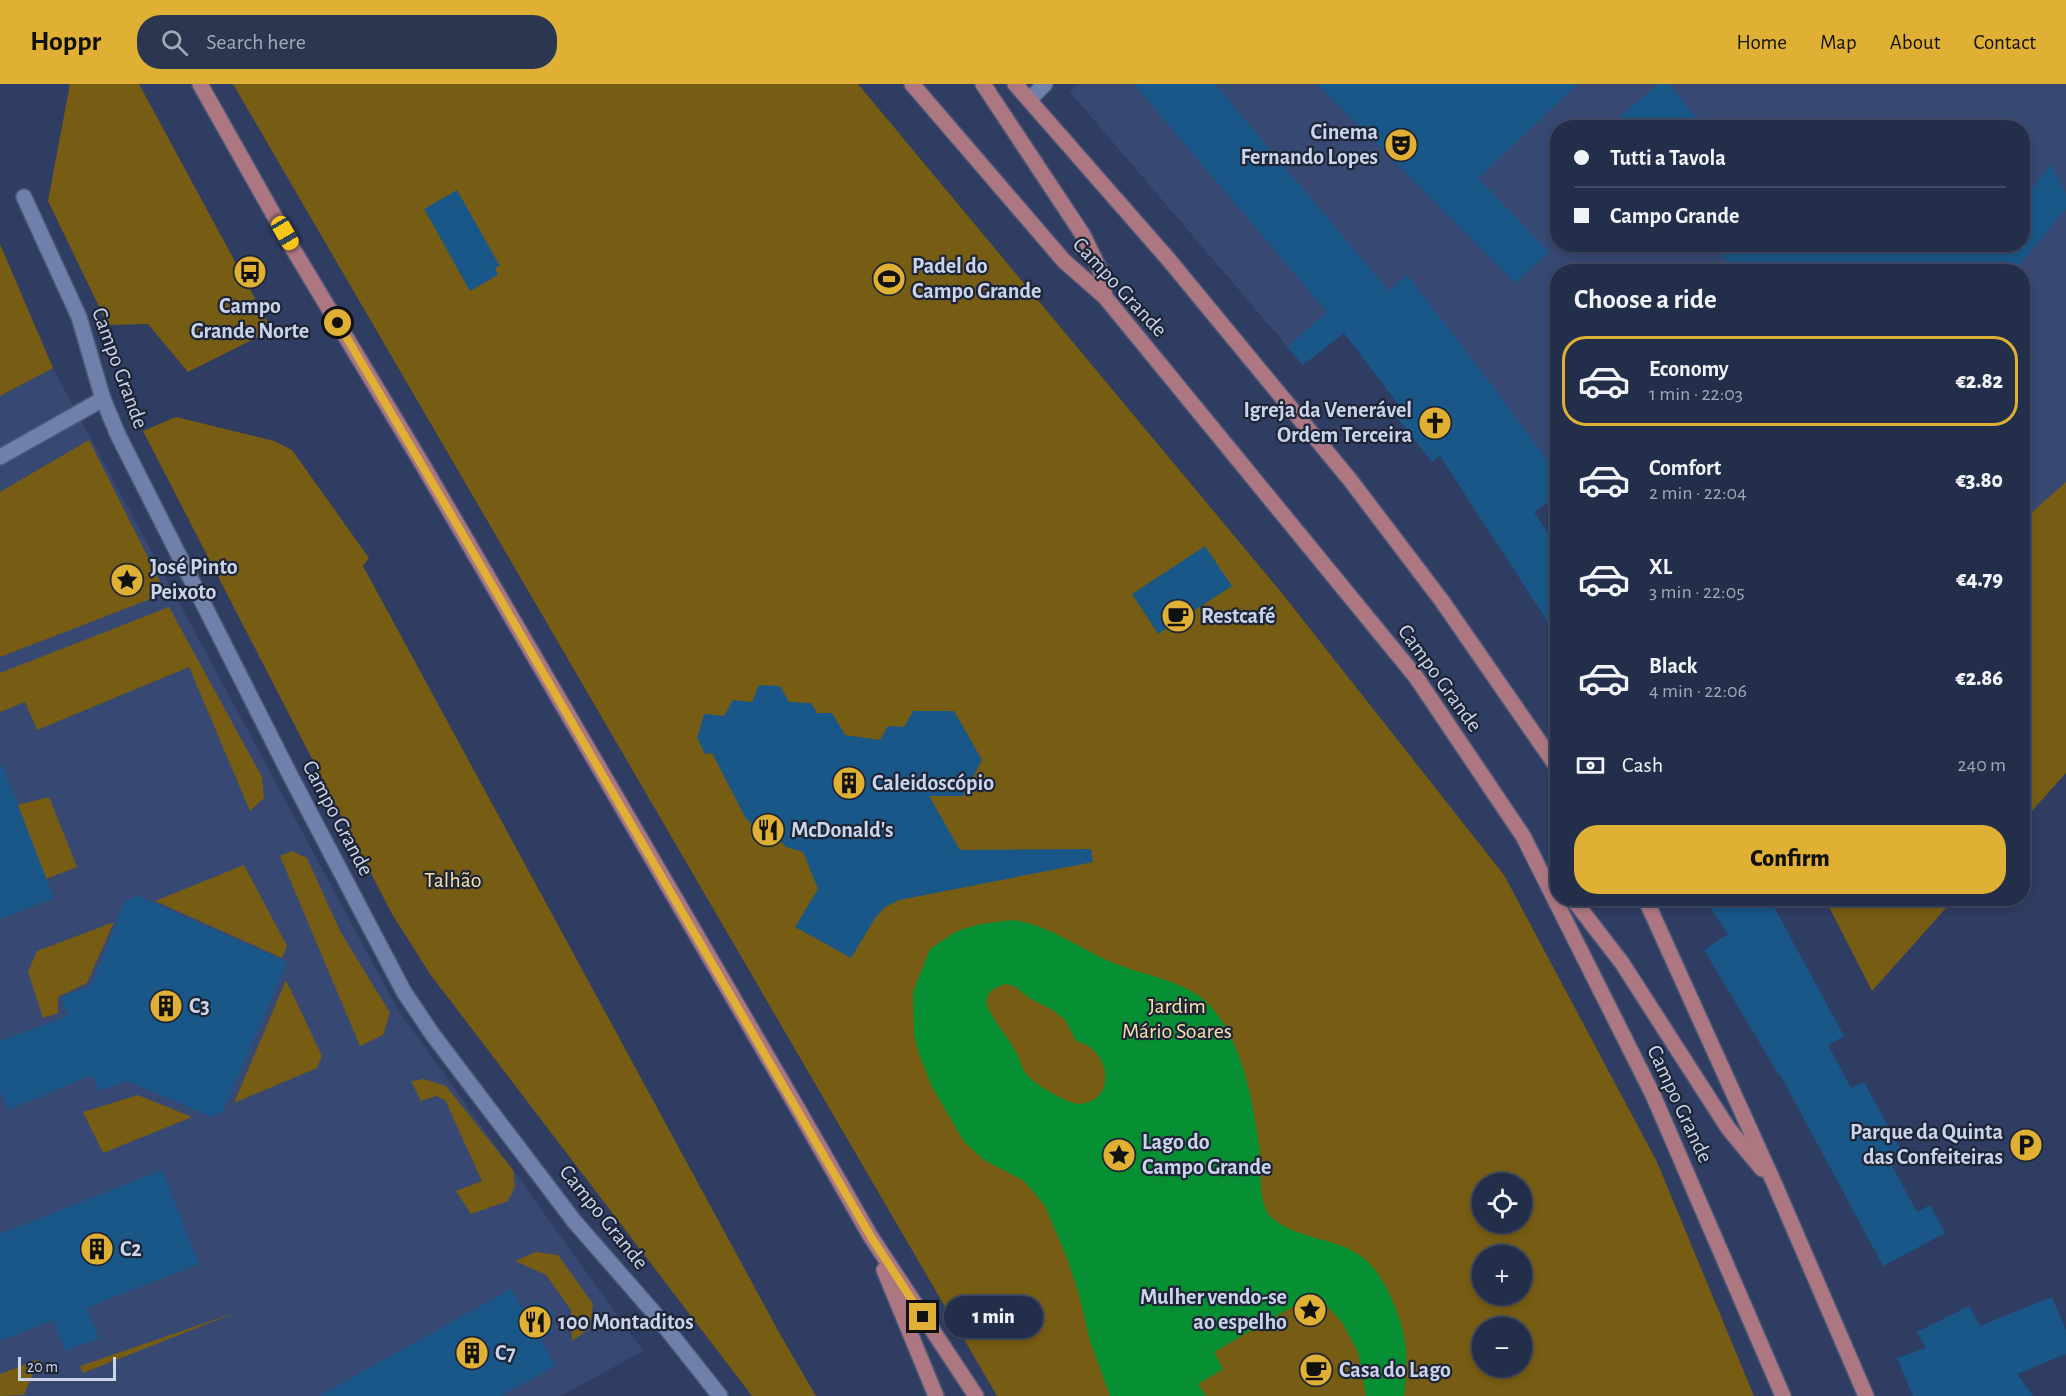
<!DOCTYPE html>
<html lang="en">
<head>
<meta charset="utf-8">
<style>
	:root { --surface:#232e4a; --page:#2b3651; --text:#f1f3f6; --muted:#a3a8b5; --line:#404a62; --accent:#dfb034 }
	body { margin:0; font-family:"Alegreya Sans",sans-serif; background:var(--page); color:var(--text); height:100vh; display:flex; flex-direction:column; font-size:22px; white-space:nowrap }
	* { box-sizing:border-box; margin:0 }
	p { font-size:20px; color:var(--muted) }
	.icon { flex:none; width:33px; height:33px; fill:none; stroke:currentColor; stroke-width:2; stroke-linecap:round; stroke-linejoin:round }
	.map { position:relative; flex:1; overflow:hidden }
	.drawer { position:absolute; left:1550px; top:180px; width:480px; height:642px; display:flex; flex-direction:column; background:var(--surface); border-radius:24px; box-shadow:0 3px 9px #0003,0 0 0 2px var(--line) }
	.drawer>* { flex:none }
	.guide { position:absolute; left:1550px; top:36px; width:480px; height:132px; border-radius:24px; box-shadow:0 3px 9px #0003,0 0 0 2px var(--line); display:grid; align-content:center; height:132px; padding:0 24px; background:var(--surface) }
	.fabs { position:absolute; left:1472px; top:1089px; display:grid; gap:12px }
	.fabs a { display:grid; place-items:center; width:60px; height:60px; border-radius:50%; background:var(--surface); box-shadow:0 3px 9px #0003,0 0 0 2px var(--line); font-size:30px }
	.scale { position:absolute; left:18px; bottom:15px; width:98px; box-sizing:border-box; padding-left:6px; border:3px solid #cad4eb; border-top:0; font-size:16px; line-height:21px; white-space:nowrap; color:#cad4eb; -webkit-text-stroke:4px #1e2536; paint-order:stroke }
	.end { position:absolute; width:27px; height:27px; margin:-14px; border:8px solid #dfb034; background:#111; box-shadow:0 0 0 3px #111 }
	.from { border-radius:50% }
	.bubble { position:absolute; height:42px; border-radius:21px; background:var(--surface); box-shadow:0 3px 9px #0003,0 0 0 2px var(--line); font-size:20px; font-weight:800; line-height:42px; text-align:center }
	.car { position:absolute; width:18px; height:36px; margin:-18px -9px; border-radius:8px; box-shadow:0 0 4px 2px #0007; background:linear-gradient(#f5c518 24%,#345 0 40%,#f5c518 0 76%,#345 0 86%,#f5c518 0) }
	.guide b { display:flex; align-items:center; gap:21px; height:57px; font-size:22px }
	.guide b+b { border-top:2px solid var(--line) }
	.guide i { width:15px; height:15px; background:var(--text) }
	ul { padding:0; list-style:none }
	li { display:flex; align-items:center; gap:18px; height:90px; margin:0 12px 9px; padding:0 12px; border:3px solid transparent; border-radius:24px }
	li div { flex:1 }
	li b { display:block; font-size:22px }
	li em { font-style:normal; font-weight:800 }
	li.selected { border-color:var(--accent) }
	li>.icon { width:54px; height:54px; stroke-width:1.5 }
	h2 { padding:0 24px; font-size:27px; line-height:72px }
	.pay { display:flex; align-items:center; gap:15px; height:66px; padding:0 24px; font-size:22px }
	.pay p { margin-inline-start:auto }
	.cta { display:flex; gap:12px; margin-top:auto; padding:12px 24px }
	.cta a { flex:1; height:69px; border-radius:24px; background:var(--accent); color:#111; font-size:24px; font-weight:800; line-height:69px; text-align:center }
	header { display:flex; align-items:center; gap:36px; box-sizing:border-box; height:84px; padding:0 30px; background:var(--accent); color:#111 }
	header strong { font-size:28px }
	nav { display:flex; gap:33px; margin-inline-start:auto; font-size:21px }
	.search { width:420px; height:54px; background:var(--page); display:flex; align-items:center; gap:15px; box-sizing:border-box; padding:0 21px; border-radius:24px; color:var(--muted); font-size:22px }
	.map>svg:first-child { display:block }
</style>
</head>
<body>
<header>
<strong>Hoppr</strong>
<div class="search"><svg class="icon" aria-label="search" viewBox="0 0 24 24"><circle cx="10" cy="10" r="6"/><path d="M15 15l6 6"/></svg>Search here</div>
<nav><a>Home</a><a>Map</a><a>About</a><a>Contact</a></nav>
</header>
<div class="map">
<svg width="2066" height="1312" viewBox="0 0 2066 1312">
	<rect width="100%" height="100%" fill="#2f3d62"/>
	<g fill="#374872" fill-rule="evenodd">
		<path d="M1078 0H2066V398L2022 437V188H1557V389L1389 307 1344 249 1303 281 1070 8ZM1557 44H2022V160H1557Z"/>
		<path d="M53 284 398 926 643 1267 561 1312H0V312Z"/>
	</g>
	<g fill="#775c13" fill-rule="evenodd">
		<path d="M70 0H139L272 246 188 288 148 240 108 241 48 117Z"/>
		<path d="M233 0H858L1281 508 1504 791 1657 1078 1754 1312H997ZM1482 1100H1521V1138H1482ZM1482 1172H1521V1210H1482ZM1482 1244H1521V1282H1482Z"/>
		<path d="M0 160 53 284 0 312Z"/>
		<path d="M176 333 274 357 292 366 369 474 363 482 781 1252 816 1312H752L430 890 392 830 143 347Z"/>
		<path d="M89 356 166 509 0 573V408Z"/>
		<path d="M2066 398V689L2022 738V437Z"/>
		<path d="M169 523 262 693 264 714 250 727 189 583 37 646 25 618 0 628V589Z"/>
		<path d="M49 713 77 783 46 795 18 721Z"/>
		<path d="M292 767 307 774 340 847 390 929 383 951 360 962 280 772Z"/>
		<path d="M244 781 287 862 282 874 155 817Z"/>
		<path d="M1825 815H1954L1872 907Z"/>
		<path d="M114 838 87 899 58 913V929L43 934 28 888 37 867Z"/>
		<path d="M286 896 322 972 317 984 234 1019Z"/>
		<path d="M424 995 446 1002 513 1086 515 1102 508 1117 471 1130 456 1107 482 1097 445 1016 436 1012 421 1017 411 997Z"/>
		<path d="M138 1011 192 1033 103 1069 83 1028Z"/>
		<path d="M536 1168 558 1171 593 1220 590 1244 572 1257 571 1226 546 1191 515 1177Z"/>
		<path d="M237 1228 83 1289 80 1282Z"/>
		<path d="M39 1275 24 1311 0 1312V1290Z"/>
	</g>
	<path fill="#079033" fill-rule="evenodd" d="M1012 836C1051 841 1080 866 1116 880 1141 890 1169 894 1193 908 1238 934 1253 1015 1259 1062 1262 1082 1258 1107 1266 1126 1277 1148 1321 1154 1342 1162 1350 1165 1360 1171 1366 1176 1387 1195 1404 1239 1406 1266 1407 1282 1406 1297 1404 1312H1366L1358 1268 1342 1238 1325 1220 1306 1230 1299 1219 1214 1268 1223 1285 1198 1300 1206 1312H1110L1090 1257 1079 1211 1068 1177 1045 1122 1024 1097 984 1076 964 1058 932 1003 919 970 914 951 913 908 930 865 952 850 963 845 981 840ZM1005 900 1014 902 1029 914 1053 926 1065 936 1076 957C1111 965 1118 1017 1079 1020 1068 1020 1034 1000 1027 991 1022 985 1020 977 1017 970 1008 953 993 937 986 919 987 907 994 904 1005 900Z"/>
	<g fill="#195788">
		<path d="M1134 0H1215L1389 207 1407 191 1476 280 1557 389V412L1534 428 1557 463V552L1440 372 1432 378 1397 334 1404 328 1344 249 1303 281 1287 263 1327 228Z"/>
		<path d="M1317 0H1578L1478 94 1549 168 1515 199Z"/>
		<path d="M1659 0H1669L1705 44H1606Z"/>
		<path d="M2051 81 2066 110V125L2013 188H1736L1713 160H2022V116Z"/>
		<path d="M457 106 500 182 495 184 498 191 470 207 424 125Z"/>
		<path d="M1205 462 1232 502 1158 550 1132 510Z"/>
		<path d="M759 601 780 602 789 618 811 619 817 629H832L845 651 880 656 888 642 904 643 913 627H954L982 676 963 712H929L960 766 1091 765 1093 778 899 816 885 823 875 834 851 874 795 843 818 805 803 768 786 763 774 751 763 753 745 733 712 669 705 670 697 654 704 630 724 632 733 616 752 618Z"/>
		<path d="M0 681H2L54 814 0 835Z"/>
		<path d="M138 812 287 878 223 1027 212 1033 127 997 99 1007 92 991 8 1026 0 1006V957L68 932 61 913 91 902 125 817Z"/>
		<path d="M1703 814H1769L1844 952 1828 961 1851 1004 1864 998 1902 1068 1888 1075 1917 1128 1930 1121 1945 1149 1883 1182 1780 990 1779 991 1704 866 1728 850Z"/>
		<path d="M162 1086 199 1180 86 1224 99 1254 66 1267 53 1236 0 1257V1150Z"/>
		<path d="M511 1205 523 1226 536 1218 553 1228V1249L541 1256 555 1282 500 1312H319Z"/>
		<path d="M2052 1213 2066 1246V1270L2017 1290 2033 1312H1913L1897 1274 1926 1264 1917 1248 1969 1222 1980 1242Z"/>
	</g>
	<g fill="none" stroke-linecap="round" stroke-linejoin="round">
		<defs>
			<g id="minor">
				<path d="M1029 16 1045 0"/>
				<path d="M24 113 79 233 103 315 118 351 290 691 404 908 433 951 574 1137 655 1230 720 1312"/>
				<path d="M0 373 103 315"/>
			</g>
			<g id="major">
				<path d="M200 0 293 165 421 378 795 1020 871 1153 976 1312"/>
				<path d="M912 0 1064 177 1105 213 1416 593 1523 752 1653 1011 1783 1312"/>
				<path d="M983 0 1083 151 1100 186 1105 213"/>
				<path d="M1015 0 1169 176 1351 397 1442 517 1557 683"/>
				<path d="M1572 814 1622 879 1728 1044 1762 1085"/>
				<path d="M1645 814 1775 1101 1866 1312"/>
				<path d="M884 1186 936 1312"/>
			</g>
		</defs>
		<use href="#minor" stroke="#4d5878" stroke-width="18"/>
		<use href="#major" stroke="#4d5878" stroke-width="18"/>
		<use href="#minor" stroke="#6f81aa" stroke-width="15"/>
		<use href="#major" stroke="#ad7782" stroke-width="15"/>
	</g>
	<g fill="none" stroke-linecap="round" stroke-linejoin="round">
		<path stroke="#dfb034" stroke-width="8" d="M338 239 456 439 871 1153 923 1233"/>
	</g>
	<defs>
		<symbol id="theatre-disc" viewBox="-11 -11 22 22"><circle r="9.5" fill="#dfb034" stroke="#1e2536"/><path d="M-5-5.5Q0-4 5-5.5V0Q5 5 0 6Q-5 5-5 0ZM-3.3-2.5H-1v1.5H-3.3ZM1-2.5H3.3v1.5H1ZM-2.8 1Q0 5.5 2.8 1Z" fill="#111"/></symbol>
		<symbol id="bus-disc" viewBox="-11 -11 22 22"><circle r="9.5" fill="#dfb034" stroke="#1e2536"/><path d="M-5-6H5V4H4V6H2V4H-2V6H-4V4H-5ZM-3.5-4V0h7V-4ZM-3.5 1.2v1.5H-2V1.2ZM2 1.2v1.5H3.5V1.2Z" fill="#111"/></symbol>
		<symbol id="stadium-disc" viewBox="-11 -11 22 22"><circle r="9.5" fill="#dfb034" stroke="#1e2536"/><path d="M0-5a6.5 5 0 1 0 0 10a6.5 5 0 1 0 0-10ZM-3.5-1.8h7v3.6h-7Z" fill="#111"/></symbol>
		<symbol id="church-disc" viewBox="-11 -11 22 22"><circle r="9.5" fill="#dfb034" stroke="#1e2536"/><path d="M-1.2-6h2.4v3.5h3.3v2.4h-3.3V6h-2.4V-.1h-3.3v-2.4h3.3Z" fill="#111"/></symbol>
		<symbol id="sight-disc" viewBox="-11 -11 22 22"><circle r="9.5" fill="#dfb034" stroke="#1e2536"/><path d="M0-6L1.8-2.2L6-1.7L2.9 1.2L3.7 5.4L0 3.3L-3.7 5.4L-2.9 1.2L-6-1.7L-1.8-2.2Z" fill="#111"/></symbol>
		<symbol id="cafe-disc" viewBox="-11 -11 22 22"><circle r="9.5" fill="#dfb034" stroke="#1e2536"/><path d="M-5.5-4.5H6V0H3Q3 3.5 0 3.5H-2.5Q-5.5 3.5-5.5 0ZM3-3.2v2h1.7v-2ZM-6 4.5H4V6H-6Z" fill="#111"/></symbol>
		<symbol id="building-disc" viewBox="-11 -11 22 22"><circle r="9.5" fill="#dfb034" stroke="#1e2536"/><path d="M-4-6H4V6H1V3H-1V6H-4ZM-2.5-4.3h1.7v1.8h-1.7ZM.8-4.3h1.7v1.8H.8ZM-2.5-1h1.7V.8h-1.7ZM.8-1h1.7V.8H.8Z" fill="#111"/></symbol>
		<symbol id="restaurant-disc" viewBox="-11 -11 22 22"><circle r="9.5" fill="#dfb034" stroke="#1e2536"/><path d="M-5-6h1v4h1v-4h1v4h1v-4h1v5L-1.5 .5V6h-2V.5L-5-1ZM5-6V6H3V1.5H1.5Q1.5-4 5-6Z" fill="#111"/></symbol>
		<symbol id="parking-disc" viewBox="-11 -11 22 22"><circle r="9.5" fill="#dfb034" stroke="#1e2536"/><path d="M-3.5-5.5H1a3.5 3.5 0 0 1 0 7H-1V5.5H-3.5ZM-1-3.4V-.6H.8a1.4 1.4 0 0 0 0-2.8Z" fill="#111"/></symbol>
	</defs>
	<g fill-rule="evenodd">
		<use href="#theatre-disc" x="1382" y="42" width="38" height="38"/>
		<use href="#bus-disc" x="231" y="169" width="38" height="38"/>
		<use href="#stadium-disc" x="870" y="176" width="38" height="38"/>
		<use href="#church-disc" x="1416" y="320" width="38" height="38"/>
		<use href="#sight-disc" x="108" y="477" width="38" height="38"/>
		<use href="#cafe-disc" x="1159" y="513" width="38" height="38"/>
		<use href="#building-disc" x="830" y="680" width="38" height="38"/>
		<use href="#restaurant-disc" x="749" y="727" width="38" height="38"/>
		<use href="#building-disc" x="147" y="903" width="38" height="38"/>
		<use href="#parking-disc" x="2007" y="1042" width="38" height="38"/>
		<use href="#sight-disc" x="1100" y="1052" width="38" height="38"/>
		<use href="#building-disc" x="78" y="1146" width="38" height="38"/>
		<use href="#sight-disc" x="1291" y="1207" width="38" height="38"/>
		<use href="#restaurant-disc" x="516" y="1219" width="38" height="38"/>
		<use href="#building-disc" x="453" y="1250" width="38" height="38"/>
		<use href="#cafe-disc" x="1297" y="1267" width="38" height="38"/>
	</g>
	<g text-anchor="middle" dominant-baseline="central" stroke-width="4.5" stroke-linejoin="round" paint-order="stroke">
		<g font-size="22" font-weight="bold" fill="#cad4eb" stroke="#1e2536" text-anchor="start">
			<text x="1378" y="48" text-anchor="end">Cinema<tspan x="1378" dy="25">Fernando Lopes</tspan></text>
			<text x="912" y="182">Padel do<tspan x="912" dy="25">Campo Grande</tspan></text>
			<text x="250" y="222" text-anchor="middle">Campo<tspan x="250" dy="25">Grande Norte</tspan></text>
			<text x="1412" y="326" text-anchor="end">Igreja da Venerável<tspan x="1412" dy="25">Ordem Terceira</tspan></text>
			<text x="150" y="483">José Pinto<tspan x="150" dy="25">Peixoto</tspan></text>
			<text x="1201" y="532">Restcafé</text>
			<text x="872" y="699">Caleidoscópio</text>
			<text x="791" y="746">McDonald's</text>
			<text x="189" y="922">C3</text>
			<text x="2003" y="1048" text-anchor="end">Parque da Quinta<tspan x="2003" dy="25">das Confeiteiras</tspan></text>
			<text x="1142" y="1058">Lago do<tspan x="1142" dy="25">Campo Grande</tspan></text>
			<text x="120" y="1165">C2</text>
			<text x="1287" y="1213" text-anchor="end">Mulher vendo-se<tspan x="1287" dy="25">ao espelho</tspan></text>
			<text x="558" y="1238">100 Montaditos</text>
			<text x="495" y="1269">C7</text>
			<text x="1339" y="1286">Casa do Lago</text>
		</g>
		<g font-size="22" fill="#cad4eb" stroke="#1e2536">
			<text transform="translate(1120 203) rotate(47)">Campo Grande</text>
			<text transform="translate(120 284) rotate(70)">Campo Grande</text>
			<text transform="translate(1440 594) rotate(54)">Campo Grande</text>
			<text transform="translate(338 734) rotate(62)">Campo Grande</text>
			<text transform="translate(1680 1020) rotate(65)">Campo Grande</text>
			<text transform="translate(604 1133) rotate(51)">Campo Grande</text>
		</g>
		<g font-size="22" fill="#fae1a7" stroke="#1e2536">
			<text x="453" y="796">Talhão</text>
			<text x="1177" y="922">Jardim<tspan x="1177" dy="25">Mário Soares</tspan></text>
		</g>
	</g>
</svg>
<div class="fabs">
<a><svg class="icon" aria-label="locate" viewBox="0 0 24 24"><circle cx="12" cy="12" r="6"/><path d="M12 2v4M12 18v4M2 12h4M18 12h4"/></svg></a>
<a>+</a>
<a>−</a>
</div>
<div class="scale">20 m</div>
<i class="end from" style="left:338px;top:239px"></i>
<i class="end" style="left:923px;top:1233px"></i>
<div class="bubble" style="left:944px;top:1212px;width:99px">1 min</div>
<i class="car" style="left:285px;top:149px;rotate:150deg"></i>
<div class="guide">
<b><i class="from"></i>Tutti a Tavola</b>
<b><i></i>Campo Grande</b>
</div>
<section class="drawer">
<h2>Choose a ride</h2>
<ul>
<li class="selected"><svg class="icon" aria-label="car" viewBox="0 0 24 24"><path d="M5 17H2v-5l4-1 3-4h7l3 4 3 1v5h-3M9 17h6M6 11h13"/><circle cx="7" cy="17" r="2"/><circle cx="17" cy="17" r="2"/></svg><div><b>Economy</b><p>1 min · 22:03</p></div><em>€2.82</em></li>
<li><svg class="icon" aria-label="car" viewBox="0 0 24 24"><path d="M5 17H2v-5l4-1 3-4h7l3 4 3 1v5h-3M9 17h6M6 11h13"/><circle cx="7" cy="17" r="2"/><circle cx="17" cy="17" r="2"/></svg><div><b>Comfort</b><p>2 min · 22:04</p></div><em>€3.80</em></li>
<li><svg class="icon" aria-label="car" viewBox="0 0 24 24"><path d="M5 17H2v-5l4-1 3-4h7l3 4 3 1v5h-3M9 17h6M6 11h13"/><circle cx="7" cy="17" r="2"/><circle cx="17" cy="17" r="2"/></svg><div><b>XL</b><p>3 min · 22:05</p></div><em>€4.79</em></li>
<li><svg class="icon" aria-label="car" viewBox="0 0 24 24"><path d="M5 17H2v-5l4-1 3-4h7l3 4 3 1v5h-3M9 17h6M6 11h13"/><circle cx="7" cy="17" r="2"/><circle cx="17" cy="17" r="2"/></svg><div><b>Black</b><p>4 min · 22:06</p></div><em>€2.86</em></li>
</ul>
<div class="pay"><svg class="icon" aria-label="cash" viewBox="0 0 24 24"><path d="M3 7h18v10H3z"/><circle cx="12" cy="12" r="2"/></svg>Cash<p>240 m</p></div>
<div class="cta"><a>Confirm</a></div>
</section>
</div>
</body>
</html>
